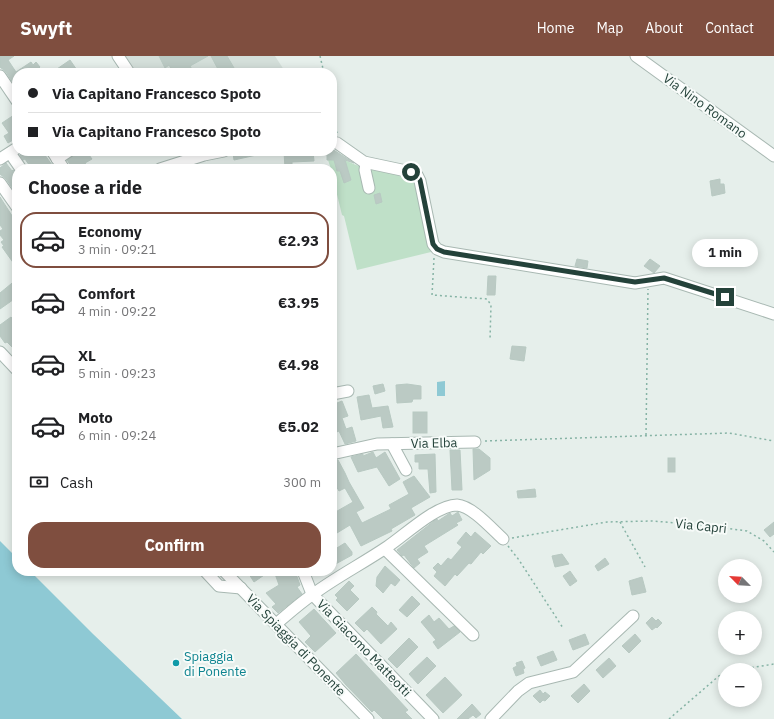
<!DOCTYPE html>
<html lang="en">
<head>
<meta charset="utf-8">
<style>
	:root { --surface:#fff; --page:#f2f2f2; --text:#202124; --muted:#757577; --line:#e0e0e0; --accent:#7f4e3f }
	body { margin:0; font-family:"IBM Plex Sans",sans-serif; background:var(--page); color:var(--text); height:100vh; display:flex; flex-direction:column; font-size:15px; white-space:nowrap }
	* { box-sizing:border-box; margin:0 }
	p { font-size:13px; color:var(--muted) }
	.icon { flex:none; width:22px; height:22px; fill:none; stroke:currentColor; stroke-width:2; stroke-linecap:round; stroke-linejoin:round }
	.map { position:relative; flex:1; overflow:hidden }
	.side { position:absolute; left:12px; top:108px; width:325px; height:412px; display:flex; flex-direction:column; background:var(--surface); border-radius:16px; box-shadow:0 2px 10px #0003 }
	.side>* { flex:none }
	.hud { position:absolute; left:12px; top:12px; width:325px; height:88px; border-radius:16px; box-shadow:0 2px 10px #0003; display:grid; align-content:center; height:88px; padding:0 16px; background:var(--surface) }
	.needle { width:26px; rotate:294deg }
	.controls { position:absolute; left:718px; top:503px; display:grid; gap:8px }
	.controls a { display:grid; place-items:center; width:44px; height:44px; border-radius:50%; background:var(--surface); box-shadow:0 2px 10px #0003; font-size:20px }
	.end { position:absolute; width:18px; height:18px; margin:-9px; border:5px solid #24423a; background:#fff; box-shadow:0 0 0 2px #fff }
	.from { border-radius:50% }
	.bubble { position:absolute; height:28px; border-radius:14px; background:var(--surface); box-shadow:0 2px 10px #0003; font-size:13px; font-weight:700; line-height:28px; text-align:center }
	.hud b { display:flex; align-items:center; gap:14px; height:38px; font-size:15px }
	.hud b+b { border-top:1px solid var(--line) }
	.hud i { width:10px; height:10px; background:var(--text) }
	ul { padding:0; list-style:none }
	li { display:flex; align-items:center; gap:12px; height:56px; margin:0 8px 6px; padding:0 8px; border:2px solid transparent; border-radius:16px }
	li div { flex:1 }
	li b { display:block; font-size:15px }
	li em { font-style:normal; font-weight:700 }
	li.current { border-color:var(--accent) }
	li>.icon { width:36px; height:36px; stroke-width:1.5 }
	h2 { padding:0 16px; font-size:18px; line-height:48px }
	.pay { display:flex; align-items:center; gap:10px; height:44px; padding:0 16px; font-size:15px }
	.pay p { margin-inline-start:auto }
	.primary-button { display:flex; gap:8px; margin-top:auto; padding:8px 16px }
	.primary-button a { flex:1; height:46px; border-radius:16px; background:var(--accent); color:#fff; font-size:16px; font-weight:700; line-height:46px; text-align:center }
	header { display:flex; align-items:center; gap:24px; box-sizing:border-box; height:56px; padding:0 20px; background:var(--accent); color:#fff }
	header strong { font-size:19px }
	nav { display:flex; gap:22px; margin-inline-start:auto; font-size:14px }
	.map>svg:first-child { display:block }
</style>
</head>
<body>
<header>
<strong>Swyft</strong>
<nav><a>Home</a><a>Map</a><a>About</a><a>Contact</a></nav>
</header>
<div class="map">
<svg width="774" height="663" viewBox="0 0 774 663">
	<rect width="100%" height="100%" fill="#e6efeb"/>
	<path fill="#d4dfda" d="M123 0H275L286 17H135Z"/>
	<path fill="#bfe0c8" d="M341 103C351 106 359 111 368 113L369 111 415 122 418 129 431 196 357 214 344 160 342 159 332 118V113H331L328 104Z"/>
	<g fill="#8ec9d4">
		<path d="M445 325V340H437V326Z"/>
		<path d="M0 485 17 502V515H30L93 578 182 663H0Z"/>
	</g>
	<g fill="#bbcac4" stroke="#b8c9c2">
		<path d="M0 0H14L8 4 16 16 31 6 33 9 36 6 40 11 38 13 41 17H17V33L6 16 0 11Z"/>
		<path d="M159 0H208L190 10 194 17H174L169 9 165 12Z"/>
		<path d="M211 0H227L237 17H220Z"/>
		<path d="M70 4 79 17H60L57 13Z"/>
		<path d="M17 57V85L14 86 13 84 8 87 4 80 9 77 2 67Z"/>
		<path d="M332 93 354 107 345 104 351 124 344 127 340 115H337L334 104H327V95H332Z"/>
		<path d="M23 95H42L55 113H32L25 103 23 104 20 99Z"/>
		<path d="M79 95H86L92 103 85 107 89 113H73L67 104Z"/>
		<path d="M243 95H261V98L234 104 233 97Z"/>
		<path d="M284 95H313L314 105 292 106V113H285Z"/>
		<path d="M6 107 12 115 13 114 17 119V139L6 123 0 118V112Z"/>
		<path d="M720 123V128H724L725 137 712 140 710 125Z"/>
		<path d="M380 137 382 146 376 148 374 139Z"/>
		<path d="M0 141 16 166 13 168 17 174V212L2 191 4 190 1 186 4 184 0 179V175L3 173 0 169Z"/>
		<path d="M577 203 588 205 587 212 575 210Z"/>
		<path d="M650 203 660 210 654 217 644 210Z"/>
		<path d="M488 220H496L495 239H487Z"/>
		<path d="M17 223V241L0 253V237Z"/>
		<path d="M11 261 17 268V287L12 291 7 286 5 287 0 280V269Z"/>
		<path d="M512 290 526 291 524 305 510 303Z"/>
		<path d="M383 328 385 335 375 338 373 330Z"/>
		<path d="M407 328 421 330V343H413L412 346 397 347 396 329Z"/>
		<path d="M369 339 372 352 388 350 393 371 383 372 381 360 361 364 357 341Z"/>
		<path d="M342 345 348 360 342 362 346 373 352 371 356 385 345 388 339 375 332 378V349Z"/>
		<rect x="413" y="356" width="14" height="21"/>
		<path d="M473 393H479L490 402V414L474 424Z"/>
		<path d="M450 394H460L462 434H452Z"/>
		<path d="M373 396 376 402 385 396 400 423 389 430 377 411 358 416 351 401 363 398V400Z"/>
		<path d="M435 398 436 436 430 437 428 413H419V406H415V399Z"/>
		<rect x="668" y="402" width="7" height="14"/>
		<path d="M338 404 345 417 349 426 364 452 356 456 362 467 391 453 389 449 409 438 403 426 414 420 430 441 411 452 415 459 391 473 392 475 361 490 350 469 332 480V458L353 446 345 432 339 435 332 423V405Z"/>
		<path d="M535 433 536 441 518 442 517 435Z"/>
		<path d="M458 456 462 464 456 467 458 469 424 490 428 496 417 503 420 507 414 512 404 499 402 500 397 494 434 465 437 463 438 465 450 457 452 460Z"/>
		<path d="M774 466V478L770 481 764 474Z"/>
		<path d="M466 476 471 481 475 476 491 490 483 498 481 496 471 508 469 507 457 520 455 518 445 530 434 520 437 516 433 512 438 507 441 510 448 502 451 504 462 491 457 487Z"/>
		<path d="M345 487 352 496V499L332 510V495Z"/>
		<path d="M562 498 569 508 555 511 552 500Z"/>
		<path d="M605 502 609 508 598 515 595 510Z"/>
		<path d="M385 510 400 524 395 530 391 527 383 537 376 530 377 521Z"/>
		<path d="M247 515H270L254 526Z"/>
		<path d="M274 515H295L300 529 297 531 302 538 278 557 272 551 276 548 266 537 279 529Z"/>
		<path d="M570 515 577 525 570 530 563 520Z"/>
		<path d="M642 521 646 536 632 539 629 525Z"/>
		<path d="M349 525 354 530 350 534 359 543 347 555 336 544 338 542 335 539Z"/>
		<path d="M412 540 420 548 407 561 399 554Z"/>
		<path d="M372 551 377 556 376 558 388 570 391 566 397 573 381 588 367 573 364 576 355 567Z"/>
		<path d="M314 553 336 577 315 596 305 586 311 580 299 566Z"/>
		<path d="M429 559 434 566 439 562 449 573 454 570 460 576 438 593 433 586 436 584 421 566Z"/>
		<path d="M652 561 656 565 658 563 662 567 657 572 656 571 652 574 646 567Z"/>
		<path d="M585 578 589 588 573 594 569 584Z"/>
		<path d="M635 578 641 585 629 597 622 590Z"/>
		<path d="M409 582 418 591 397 612 388 603Z"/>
		<path d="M553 595 557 604 541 610 537 601Z"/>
		<path d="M356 598 408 654 405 656 412 663H383L374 654 372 656 346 629 336 617Z"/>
		<path d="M427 601 436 610 418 628 409 618Z"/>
		<path d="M609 602 616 610 603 622 596 614Z"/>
		<path d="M522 605 525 612 523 613 524 617 516 620 513 612 517 610 516 607Z"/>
		<path d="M445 621 462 639 443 657 426 639Z"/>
		<path d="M584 628 590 635 578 647 571 640Z"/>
		<path d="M540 634 543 638 545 636 550 640 545 645 543 644 540 647 533 640Z"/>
		<path d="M472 648 481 658 476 662 473 659 468 663H457Z"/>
	</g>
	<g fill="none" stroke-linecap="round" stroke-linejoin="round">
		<defs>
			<g id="minor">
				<path d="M118 0 128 15 125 17"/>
				<path d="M636 0 774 100"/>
				<path d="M0 20 17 45"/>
				<path d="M332 86 337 87 364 106 411 116 417 119 420 125 433 188 437 193 444 196 635 227 664 222 774 258"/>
				<path d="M52 95 64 113"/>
				<path d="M10 97 21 113"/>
				<path d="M0 103 17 92"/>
				<path d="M57 103 69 95"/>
				<path d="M366 107 365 114 369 132"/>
				<path d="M160 113 204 99 224 95"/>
				<path d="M0 127 17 151"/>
				<path d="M0 296 17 314"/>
				<path d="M332 338 348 335"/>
				<path d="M392 388 406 414"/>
				<path d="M332 398 377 388 475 386"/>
				<path d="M385 493 473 579"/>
				<path d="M205 515 219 530 241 532"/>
				<path d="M224 515 368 663"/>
				<path d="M303 515 312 538 433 663"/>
				<path d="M276 568C288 558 299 548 312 539 336 521 362 508 387 491 404 480 436 449 457 449 472 450 492 473 503 483"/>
				<path d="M491 663 518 635 529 627 573 616 633 560"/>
			</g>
		</defs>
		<use href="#minor" stroke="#a8b8b2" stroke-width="13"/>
		<g stroke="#86b3a5" stroke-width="1.5" stroke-dasharray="2 3" stroke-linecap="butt">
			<path d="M320 0 324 17"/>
			<path d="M332 51 337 77"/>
			<path d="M434 202 432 239 487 243 491 249 490 284"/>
			<path d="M646 379 648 233"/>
			<path d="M485 385 729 377 774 385"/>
			<path d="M620 466 645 511"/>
			<path d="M512 482 607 466 652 465 702 469 747 475 764 485 774 496"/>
			<path d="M508 490 519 504 563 572"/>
			<path d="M737 614 774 608"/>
			<path d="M669 663 720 619 725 617"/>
		</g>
		<use href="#minor" stroke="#fff" stroke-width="11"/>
	</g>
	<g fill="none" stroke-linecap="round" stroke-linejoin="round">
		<path stroke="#24423a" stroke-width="5" d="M411 116 417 119 420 124 433 188 437 193 444 196 635 226 664 222 725 241"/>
	</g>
	<circle fill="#0f9aa8" stroke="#f7fbf9" stroke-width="1.5" cx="176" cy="607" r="4"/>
	<g text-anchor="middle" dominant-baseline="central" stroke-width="4" stroke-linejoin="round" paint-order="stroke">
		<g font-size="13" fill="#24423a" stroke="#f7fbf9">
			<text transform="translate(705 50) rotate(36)">Via Nino Romano</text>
			<text transform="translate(434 387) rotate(-1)">Via Elba</text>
			<text transform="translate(701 470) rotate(6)">Via Capri</text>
			<text transform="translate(296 589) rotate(46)">Via Spiaggia di Ponente</text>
			<text transform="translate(364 592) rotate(46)">Via Giacomo Matteotti</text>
		</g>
		<g font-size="13" fill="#0d838f" stroke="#f7fbf9" text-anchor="start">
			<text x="184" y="600">Spiaggia<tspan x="184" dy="15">di Ponente</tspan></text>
		</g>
	</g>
</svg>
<div class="controls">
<a><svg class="needle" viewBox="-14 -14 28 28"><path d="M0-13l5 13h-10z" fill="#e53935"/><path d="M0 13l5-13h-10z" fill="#757577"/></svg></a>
<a>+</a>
<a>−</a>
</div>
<i class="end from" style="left:411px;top:116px"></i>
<i class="end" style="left:725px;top:241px"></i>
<div class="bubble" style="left:692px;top:183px;width:66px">1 min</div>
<div class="hud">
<b><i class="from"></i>Via Capitano Francesco Spoto</b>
<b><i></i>Via Capitano Francesco Spoto</b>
</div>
<section class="side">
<h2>Choose a ride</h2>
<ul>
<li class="current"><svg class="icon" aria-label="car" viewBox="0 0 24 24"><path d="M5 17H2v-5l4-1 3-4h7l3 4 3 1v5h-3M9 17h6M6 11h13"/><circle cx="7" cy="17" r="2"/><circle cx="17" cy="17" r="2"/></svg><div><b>Economy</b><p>3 min · 09:21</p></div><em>€2.93</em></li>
<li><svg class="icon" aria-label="car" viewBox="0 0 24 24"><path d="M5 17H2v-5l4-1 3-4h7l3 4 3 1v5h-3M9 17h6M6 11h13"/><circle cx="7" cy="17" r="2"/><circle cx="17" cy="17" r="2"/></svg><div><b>Comfort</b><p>4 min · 09:22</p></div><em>€3.95</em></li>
<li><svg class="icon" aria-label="car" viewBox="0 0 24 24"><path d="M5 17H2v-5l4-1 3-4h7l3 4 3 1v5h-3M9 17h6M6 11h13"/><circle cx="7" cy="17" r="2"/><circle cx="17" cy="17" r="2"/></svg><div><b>XL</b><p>5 min · 09:23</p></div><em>€4.98</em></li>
<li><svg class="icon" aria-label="car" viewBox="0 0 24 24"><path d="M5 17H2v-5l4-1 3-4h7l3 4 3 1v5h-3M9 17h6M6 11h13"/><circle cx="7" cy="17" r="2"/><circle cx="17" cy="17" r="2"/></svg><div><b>Moto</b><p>6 min · 09:24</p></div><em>€5.02</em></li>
</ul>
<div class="pay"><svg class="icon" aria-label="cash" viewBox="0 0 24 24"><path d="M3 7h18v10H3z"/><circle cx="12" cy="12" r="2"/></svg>Cash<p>300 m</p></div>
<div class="primary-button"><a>Confirm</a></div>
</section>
</div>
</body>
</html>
